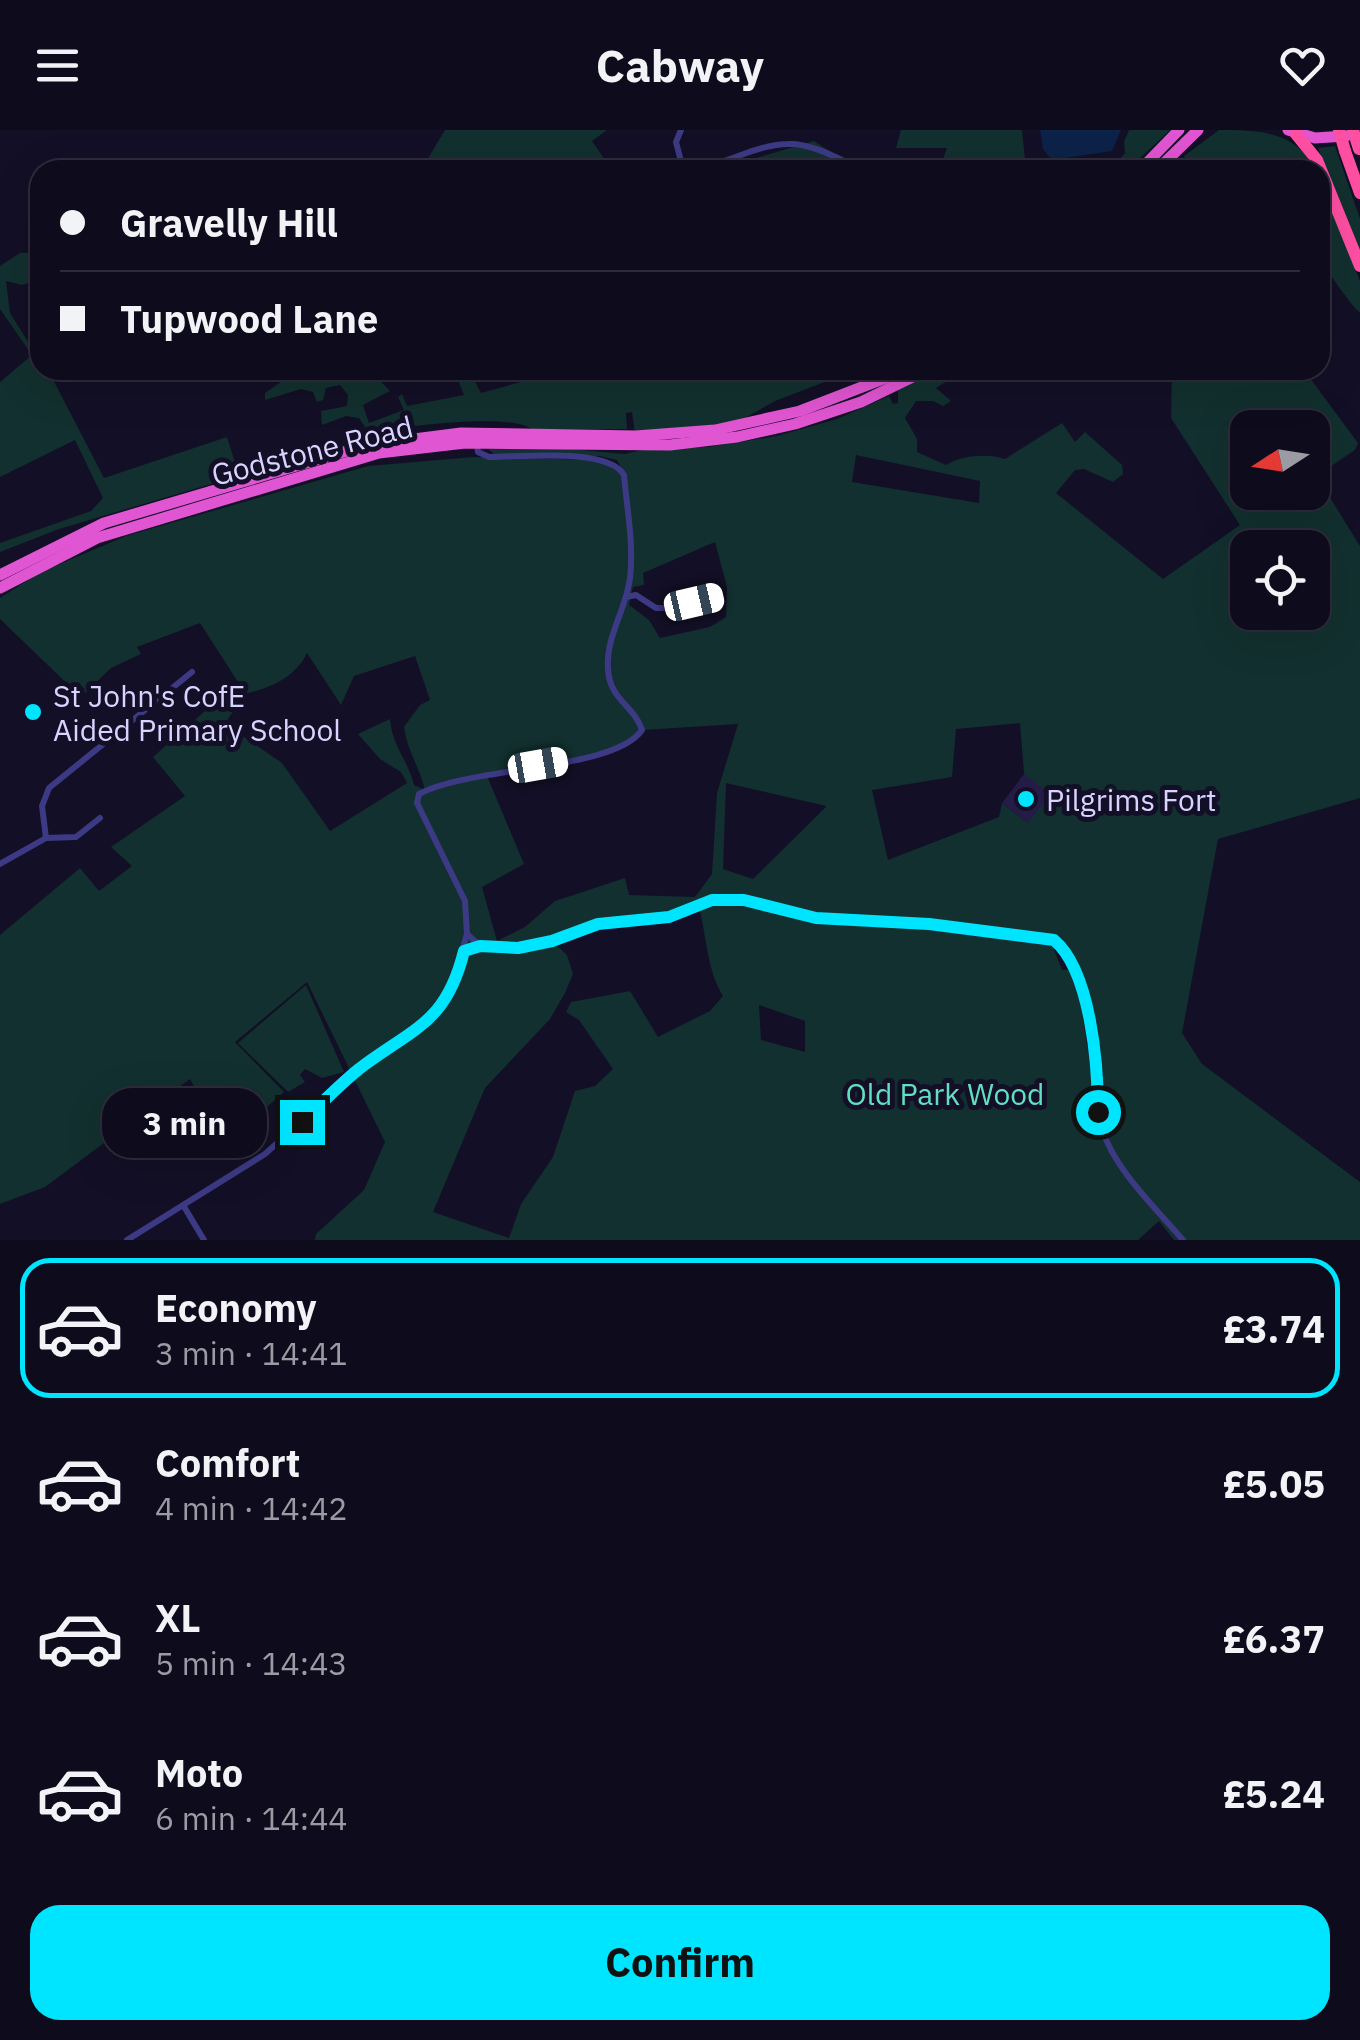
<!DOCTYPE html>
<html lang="en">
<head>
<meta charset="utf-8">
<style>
	:root { --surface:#0e0b1c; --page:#1c1929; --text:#f1f3f6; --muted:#9b9ba3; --line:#2e2b3b; --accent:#00e5ff }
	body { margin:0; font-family:"IBM Plex Sans",sans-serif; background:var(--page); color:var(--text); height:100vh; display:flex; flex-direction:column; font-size:38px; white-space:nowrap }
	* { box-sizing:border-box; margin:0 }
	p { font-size:32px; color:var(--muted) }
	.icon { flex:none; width:55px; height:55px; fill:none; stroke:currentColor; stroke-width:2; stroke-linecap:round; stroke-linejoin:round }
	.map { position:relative; height:1110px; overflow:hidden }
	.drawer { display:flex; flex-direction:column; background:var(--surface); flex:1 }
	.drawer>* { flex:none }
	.guide { position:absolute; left:30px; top:30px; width:1300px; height:220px; border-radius:30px; box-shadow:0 10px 40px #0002,0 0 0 2px var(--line); display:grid; align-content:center; height:220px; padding:0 30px; background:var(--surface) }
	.needle { width:65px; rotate:258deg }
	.fabs { position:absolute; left:1230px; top:280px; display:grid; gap:20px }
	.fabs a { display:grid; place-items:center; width:100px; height:100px; border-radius:20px; background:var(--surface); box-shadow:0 10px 40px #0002,0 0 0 2px var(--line); font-size:50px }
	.end { position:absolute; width:45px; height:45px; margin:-22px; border:12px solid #00e5ff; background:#111; box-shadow:0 0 0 5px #111 }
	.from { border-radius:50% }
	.bubble { position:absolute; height:70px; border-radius:30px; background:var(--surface); box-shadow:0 10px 40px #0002,0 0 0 2px var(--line); font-size:32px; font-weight:700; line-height:70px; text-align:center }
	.car { position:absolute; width:30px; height:60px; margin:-30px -15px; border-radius:12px; box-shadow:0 0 8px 2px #0007; background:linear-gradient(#fff 24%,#345 0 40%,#fff 0 76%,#345 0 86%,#fff 0) }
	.guide b { display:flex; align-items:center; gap:35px; height:95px; font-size:38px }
	.guide b+b { border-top:2px solid var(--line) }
	.guide i { width:25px; height:25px; background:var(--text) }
	ul { padding:18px 0 0; list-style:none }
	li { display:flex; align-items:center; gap:30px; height:140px; margin:0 20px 15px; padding:0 10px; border:5px solid transparent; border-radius:30px }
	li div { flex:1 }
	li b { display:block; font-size:38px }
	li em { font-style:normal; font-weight:700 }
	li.on { border-color:var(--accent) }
	li>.icon { width:90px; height:90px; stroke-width:1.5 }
	.primary-button { display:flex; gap:20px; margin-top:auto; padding:20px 30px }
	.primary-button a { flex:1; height:115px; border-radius:30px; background:var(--accent); color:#111; font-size:40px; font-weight:700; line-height:115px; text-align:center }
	header { display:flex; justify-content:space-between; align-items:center; height:130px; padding:0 30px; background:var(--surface); font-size:45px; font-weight:700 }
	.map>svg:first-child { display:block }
</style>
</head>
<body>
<header><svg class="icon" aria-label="menu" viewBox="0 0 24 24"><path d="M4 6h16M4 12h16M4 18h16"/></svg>Cabway<svg class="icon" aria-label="heart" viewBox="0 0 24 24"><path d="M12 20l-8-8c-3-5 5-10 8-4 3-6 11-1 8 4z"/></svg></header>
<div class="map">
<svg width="1360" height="1110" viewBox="0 0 1360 1110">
	<rect width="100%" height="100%" fill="#130f26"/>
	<g fill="#12302f" fill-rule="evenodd">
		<path d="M445 0H607L592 11 612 40H421Z"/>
		<path d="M901 0H1022L1026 40H939L947 18H896Z"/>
		<path d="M1129 0H1170L1135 33H1123L1119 30 1125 23 1124 12Z"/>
		<path d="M1219 0C1258 0 1297 1 1315 40H1202L1210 36 1209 31 1188 36 1184 26Z"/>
		<path d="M814 11 859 40H733L732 35Z"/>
		<path d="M1335 16 1360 89V125L1318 18Z"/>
		<path d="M1320 52 1360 151V183C1344 167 1335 149 1320 132Z"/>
		<path d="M20 123H40V149L22 155 6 151 10 183 35 223 39 221 40 240H48L104 348 227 307 238 342 285 325 282 333 59 399 0 422V413L91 381 103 368 75 310 0 347V252L32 225 0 179V136Z"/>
		<path d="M298 240C332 240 367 232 390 261L363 275 369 293 404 280 398 267 402 264 407 276 464 265 454 240H469L481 263 564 240 571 244 582 240H856L775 271 738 292 635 303 632 282 626 283 627 299H532C507 282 397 297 369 303L359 288 346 286 322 295 321 281 347 276 348 265 340 255 326 258 323 270 317 272 313 262 301 259 265 270V263Z"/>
		<path d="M937 240H965L936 258 951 271 943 276 933 271H916L905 288 917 309V322L946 335C961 325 989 323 1005 329L1062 293 1075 312 1085 302 1122 335 1123 344 1113 352 1084 339 1075 340 1056 363 1163 449 1240 395 1171 288 1172 240H1304L1358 313 1355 320 1324 341 1321 353 1360 416V668L1218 709 1182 903 1202 934 1360 1052V1110H1174L1159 1091 1138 1110H315L316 1104 364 1060 385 1012 307 852 235 912 284 962 261 982 231 958 204 975 190 949 45 1057 0 1074V805L80 738 99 761 132 736 111 717 185 666 153 627 238 552 200 493 137 517 141 524 111 538 81 567 0 489V468L41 442 126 406 368 336 474 327 601 330 627 349 617 330 600 326 494 324 488 319 547 317 625 324 650 318 708 317 777 306 837 289 889 266 893 274 898 273V260ZM1248 298H1312V362H1248ZM856 325 980 351 979 373 852 352ZM715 412 727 457 726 487 710 497 660 508 649 490 629 475 633 457 644 455 643 443ZM1248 418H1312V482H1248ZM307 523 341 575 354 546 415 526 430 570 420 575 404 597C407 620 419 636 425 660L414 655C408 630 392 616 390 589L358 604 380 629 401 642 407 653 330 701 282 633 225 594 244 564C270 558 295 548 307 523ZM1020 593 1028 693 1002 673 999 687 888 730 872 660 952 647 956 599ZM738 594 717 663 712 744 695 767 629 765 625 748 555 771 525 797 497 811 482 757 524 734 487 646C528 639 617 633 643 600ZM726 653 826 676V677L753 749 723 739ZM699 777C707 809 707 840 723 866L710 881 658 907 630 861 571 872 566 882 579 890 613 939 595 956 575 961 553 1027 521 1074 509 1108 433 1082 485 958 550 889 565 863 573 844 567 825 553 812 598 794 669 787ZM1060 810C1093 844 1086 888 1098 931L1090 934 1075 839 1062 840 1053 817ZM759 875 805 891V922L761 910Z"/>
		<path d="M306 855 344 942 322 948 305 939 300 945 305 952 288 962 238 913Z"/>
		<path d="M228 966 250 983 245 984 260 992 239 1013 221 993 190 1009 182 995Z"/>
	</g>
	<path fill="#0c2248" d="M1040 0H1121L1112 21 1052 30 1043 19Z"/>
	<path fill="#241b47" d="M1024 644 1050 664 1028 693 1002 673Z"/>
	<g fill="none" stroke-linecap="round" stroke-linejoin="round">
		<g stroke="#3d3a85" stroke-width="6">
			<path d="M681 0 676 12 683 39C720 40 752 14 789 14 813 13 842 31 864 40"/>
			<path d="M1079 40 1112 35 1121 40"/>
			<path d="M477 315 478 322 489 327C520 327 608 317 624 345 627 380 634 414 630 448 626 482 602 511 609 547 613 570 636 579 642 600 614 641 471 636 419 664L417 673 465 771 467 804 480 816"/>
			<path d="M626 467 636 465 656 478H664L714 468"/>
			<path d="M46 708 42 676 49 658 192 542"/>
			<path d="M0 734 46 708 76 707 100 688"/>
			<path d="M480 816 517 819 552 811 598 794 669 787 712 770 743 771 817 788 929 794 1054 810C1105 851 1085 943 1102 999 1115 1040 1155 1077 1183 1110"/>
			<path d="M183 1075 204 1110"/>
			<path d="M127 1110 265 1024 358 940 429 891 450 861 467 804"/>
		</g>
		<g stroke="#e055d1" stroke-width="11">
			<path d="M1288 0 1315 8 1346 6"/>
			<path d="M1140 40 1179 0"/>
			<path d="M1157 40 1198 0"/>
			<path d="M0 445 104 393 367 315 461 303 636 306 715 300 800 281 906 240"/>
			<path d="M0 458 97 408 379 323 465 313 670 315 737 307 795 294 861 272 927 240"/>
		</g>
		<g stroke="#ff4fa3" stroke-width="12">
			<path d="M1296 4 1317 30 1360 136"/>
			<path d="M1345 21 1360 63"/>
		</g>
		<g stroke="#ff4fa3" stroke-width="12">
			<path d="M1339 0 1345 21"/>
			<path d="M1353 0 1359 19"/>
		</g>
	</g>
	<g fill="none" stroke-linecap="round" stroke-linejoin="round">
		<path stroke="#00e5ff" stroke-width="12" d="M302 992C320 975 339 955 359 939 413 898 446 894 464 821L480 816 518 818 552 811 598 794 669 787 712 770H744L816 788 929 794 1054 810C1091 841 1098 936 1098 982"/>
	</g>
	<g fill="#00e5ff" stroke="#130f26" stroke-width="4">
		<circle cx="33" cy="582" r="10"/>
		<circle cx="1026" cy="669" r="10"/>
	</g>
	<g text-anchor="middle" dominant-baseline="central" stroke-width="10" stroke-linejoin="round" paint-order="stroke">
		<g font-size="30" fill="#d9d4ff" stroke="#130f26">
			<text transform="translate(312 320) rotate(-14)">Godstone Road</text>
		</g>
		<g font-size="30" fill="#d9d4ff" stroke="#130f26" text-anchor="start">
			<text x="53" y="565">St John's CofE<tspan x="53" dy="34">Aided Primary School</tspan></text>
			<text x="1046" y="669">Pilgrims Fort</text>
		</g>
		<g font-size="30" fill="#5fe0c0" stroke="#130f26">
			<text x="945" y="963">Old Park Wood</text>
		</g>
	</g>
</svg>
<div class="fabs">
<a><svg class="needle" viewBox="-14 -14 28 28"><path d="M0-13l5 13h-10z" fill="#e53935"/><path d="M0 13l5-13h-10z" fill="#9b9ba3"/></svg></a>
<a><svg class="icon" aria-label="locate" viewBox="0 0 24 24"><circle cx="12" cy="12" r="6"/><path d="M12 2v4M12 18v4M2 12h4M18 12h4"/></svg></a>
</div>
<i class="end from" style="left:1098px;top:982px"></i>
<i class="end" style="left:302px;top:992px"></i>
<div class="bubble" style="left:102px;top:958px;width:165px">3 min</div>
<i class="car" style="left:694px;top:472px;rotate:77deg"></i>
<i class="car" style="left:538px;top:635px;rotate:80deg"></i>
<div class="guide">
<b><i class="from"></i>Gravelly Hill</b>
<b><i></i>Tupwood Lane</b>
</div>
</div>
<section class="drawer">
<ul>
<li class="on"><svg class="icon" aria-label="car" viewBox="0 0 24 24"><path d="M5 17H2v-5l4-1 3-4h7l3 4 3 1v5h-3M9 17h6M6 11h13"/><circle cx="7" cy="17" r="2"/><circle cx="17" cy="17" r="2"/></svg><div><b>Economy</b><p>3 min · 14:41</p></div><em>£3.74</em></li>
<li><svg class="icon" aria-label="car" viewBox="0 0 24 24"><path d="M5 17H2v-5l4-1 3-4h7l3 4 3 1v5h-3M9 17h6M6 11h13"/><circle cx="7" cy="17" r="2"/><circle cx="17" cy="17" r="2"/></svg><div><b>Comfort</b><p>4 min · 14:42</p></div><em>£5.05</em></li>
<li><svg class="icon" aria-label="car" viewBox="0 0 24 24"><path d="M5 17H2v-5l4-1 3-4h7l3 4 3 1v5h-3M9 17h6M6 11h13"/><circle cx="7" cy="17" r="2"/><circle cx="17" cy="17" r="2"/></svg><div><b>XL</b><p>5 min · 14:43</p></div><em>£6.37</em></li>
<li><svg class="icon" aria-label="car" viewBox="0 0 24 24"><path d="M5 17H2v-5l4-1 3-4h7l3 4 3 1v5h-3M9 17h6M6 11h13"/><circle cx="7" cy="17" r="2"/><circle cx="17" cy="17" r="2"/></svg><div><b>Moto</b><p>6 min · 14:44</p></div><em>£5.24</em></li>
</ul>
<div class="primary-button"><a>Confirm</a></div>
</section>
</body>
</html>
